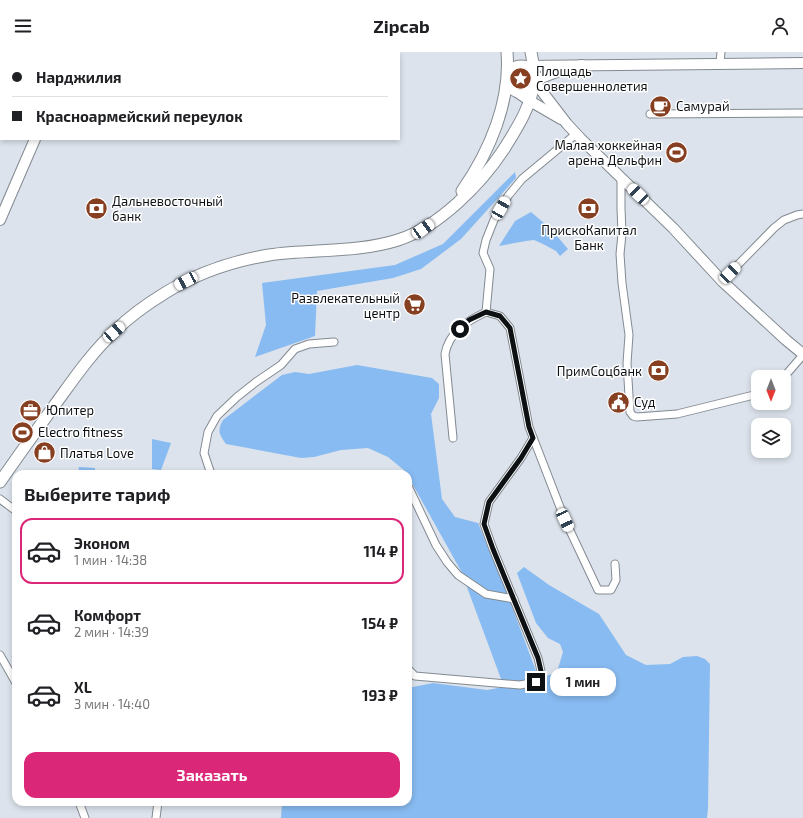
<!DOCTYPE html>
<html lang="ru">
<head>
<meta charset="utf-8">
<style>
	:root { --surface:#fff; --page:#f6f6f6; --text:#202124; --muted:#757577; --line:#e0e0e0; --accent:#db2777 }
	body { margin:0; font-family:"Exo 2",sans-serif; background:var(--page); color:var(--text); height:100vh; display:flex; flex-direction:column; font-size:15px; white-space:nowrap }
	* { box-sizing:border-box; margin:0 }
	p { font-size:13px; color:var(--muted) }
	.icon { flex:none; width:22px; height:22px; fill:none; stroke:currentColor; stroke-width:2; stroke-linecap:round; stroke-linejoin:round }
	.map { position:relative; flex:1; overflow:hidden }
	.details { position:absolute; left:12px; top:418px; width:400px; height:336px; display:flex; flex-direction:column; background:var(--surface); border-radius:12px; box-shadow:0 2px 6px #0003 }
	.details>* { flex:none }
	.top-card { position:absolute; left:0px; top:0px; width:400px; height:88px; box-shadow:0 2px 6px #0003; display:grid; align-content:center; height:88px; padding:0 12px; background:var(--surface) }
	.needle { width:26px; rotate:180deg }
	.fabs { position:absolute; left:751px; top:318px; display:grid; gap:8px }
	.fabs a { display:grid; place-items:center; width:40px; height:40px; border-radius:8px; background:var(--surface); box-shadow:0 2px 6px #0003; font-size:20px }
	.end { position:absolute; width:18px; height:18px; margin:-9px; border:5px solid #0e1114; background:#fff; box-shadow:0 0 0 2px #fff }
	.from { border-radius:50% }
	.bubble { position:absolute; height:28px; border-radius:12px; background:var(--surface); box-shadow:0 2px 6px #0003; font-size:13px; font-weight:700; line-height:28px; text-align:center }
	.car { position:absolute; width:12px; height:24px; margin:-12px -6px; border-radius:5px; box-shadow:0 0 3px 1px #0007; background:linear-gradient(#fff 24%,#345 0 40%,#fff 0 76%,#345 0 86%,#fff 0) }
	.top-card b { display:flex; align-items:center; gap:14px; height:38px; font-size:15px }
	.top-card b+b { border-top:1px solid var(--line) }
	.top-card i { width:10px; height:10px; background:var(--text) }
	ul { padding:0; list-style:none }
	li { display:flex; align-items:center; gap:12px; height:66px; margin:0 8px 6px; padding:0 4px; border:2px solid transparent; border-radius:12px }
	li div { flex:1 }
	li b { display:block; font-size:15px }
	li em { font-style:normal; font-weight:700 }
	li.on { border-color:var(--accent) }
	li>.icon { width:36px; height:36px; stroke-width:1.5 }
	h2 { padding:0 12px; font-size:18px; line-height:48px }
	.action { display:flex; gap:8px; margin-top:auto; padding:8px 12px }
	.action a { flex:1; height:46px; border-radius:12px; background:var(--accent); color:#fff; font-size:16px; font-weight:700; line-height:46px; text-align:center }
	header { display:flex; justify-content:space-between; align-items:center; height:52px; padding:0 12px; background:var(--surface); font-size:18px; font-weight:700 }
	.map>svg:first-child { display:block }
</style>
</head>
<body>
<header><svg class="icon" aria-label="menu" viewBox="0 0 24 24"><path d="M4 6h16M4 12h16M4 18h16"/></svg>Zipcab<svg class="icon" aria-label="person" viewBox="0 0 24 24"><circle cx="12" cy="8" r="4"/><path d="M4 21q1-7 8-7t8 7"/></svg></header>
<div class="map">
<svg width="803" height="766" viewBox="0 0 803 766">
	<rect width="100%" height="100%" fill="#dce3ec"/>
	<g fill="#88bbf1">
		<path d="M515 120 516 126 461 187 421 217 393 226 317 239 315 284 255 305 266 273 262 231 395 213 443 192Z"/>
		<path d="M531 160 551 177 568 197 560 204 556 199 543 192 534 188 526 189 499 194 515 169Z"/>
		<path d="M357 313 432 326 439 332V346L431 362 442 447 455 465 478 471 503 531 536 619 546 624 557 620 563 600 560 592 548 586 536 571 517 521 524 515 549 533 599 562 626 603 646 613 670 612 683 605 697 604 705 607 710 612 708 756 707 766H281L282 750H408V636L433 631 487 638 504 635 461 519 408 424V422H407L405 419 388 405 368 396 341 398 314 405 301 406 226 392C219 382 217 379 223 368L282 323 295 320 309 322Z"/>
		<path d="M152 387 171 391 161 418 152 417Z"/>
		<path d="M79 415 95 416V422H78Z"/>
	</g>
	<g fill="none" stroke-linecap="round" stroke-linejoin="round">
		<defs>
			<g id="street">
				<path d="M313 0 314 1"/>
				<path d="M720 11 721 0"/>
				<path d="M650 62 803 61"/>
				<path d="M621 126V156L622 182 620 202 622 231 629 283 627 311 630 360 633 364 637 365 677 362 758 342"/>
				<path d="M722 229 774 176 784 168 797 163 803 162"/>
				<path d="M486 260 500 264 510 276 529 375 565 468 598 538H611L616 528 615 512"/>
				<path d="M486 260 490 217 483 201 486 188 494 168 508 144 522 127 576 82"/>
				<path d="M784 325 803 303"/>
				<path d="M453 386 445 302C449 280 467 269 486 260"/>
				<path d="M211 422 204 401 208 380 217 364 237 345 256 330 281 313 295 297 309 292 334 290"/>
				<path d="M408 434 436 493 447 510 458 523 486 542 514 547"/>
				<path d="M0 447 16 459"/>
				<path d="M0 603 16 631"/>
				<path d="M408 617 415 624 520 633 536 630 541 619 538 606 493 497 484 472 489 450 521 406 533 386"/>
				<path d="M79 750 85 766"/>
				<path d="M156 766 158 750"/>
			</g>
			<g id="secondary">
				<path d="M67 1 68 0"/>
				<path d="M582 13C565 16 550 22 534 29L567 72 581 87 673 176 722 229 786 288 803 302"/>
				<path d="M522 14 803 11"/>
				<path d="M517 40 530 49 561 67"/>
				<path d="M0 168 35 87"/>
			</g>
			<g id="primary">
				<circle cx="521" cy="27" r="13"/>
				<path d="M462 139C490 99 511 49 507 0"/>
				<path d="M0 430C18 404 36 379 54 354 73 328 91 301 115 279 130 264 147 252 165 241 197 221 233 209 269 203 312 197 357 201 398 188 439 175 481 132 504 97 517 76 531 55 534 30 535 20 533 10 531 0"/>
			</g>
		</defs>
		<use href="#street" stroke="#838a91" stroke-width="9"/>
		<use href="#secondary" stroke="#838a91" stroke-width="12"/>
		<use href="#primary" stroke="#838a91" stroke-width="13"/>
		<use href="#street" stroke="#fff" stroke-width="7"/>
		<use href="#secondary" stroke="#fff" stroke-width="10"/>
		<use href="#primary" stroke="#fff" stroke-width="11"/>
	</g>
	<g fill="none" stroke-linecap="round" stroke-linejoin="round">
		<path stroke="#0e1114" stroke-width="5" d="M460 277 469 268 486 260 500 264 510 276 529 375 533 386 521 406 489 450 484 472 493 497 538 606 541 619 536 630"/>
	</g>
	<defs>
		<symbol id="sight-disc" viewBox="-11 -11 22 22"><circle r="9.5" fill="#873f22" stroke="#fff"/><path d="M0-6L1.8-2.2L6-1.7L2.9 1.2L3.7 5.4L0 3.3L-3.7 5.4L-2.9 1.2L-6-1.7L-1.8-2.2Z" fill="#fff"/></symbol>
		<symbol id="cafe-disc" viewBox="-11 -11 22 22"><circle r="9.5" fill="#873f22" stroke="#fff"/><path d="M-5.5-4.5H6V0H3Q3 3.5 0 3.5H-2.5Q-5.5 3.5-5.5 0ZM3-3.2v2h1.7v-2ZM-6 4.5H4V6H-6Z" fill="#fff"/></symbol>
		<symbol id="stadium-disc" viewBox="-11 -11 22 22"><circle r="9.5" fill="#873f22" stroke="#fff"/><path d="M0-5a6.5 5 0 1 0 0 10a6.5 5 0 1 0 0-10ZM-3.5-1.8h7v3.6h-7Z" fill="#fff"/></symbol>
		<symbol id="bank-disc" viewBox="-11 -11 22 22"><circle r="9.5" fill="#873f22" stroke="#fff"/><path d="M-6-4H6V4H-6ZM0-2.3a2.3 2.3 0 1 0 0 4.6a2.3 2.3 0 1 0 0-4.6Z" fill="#fff"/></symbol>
		<symbol id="supermarket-disc" viewBox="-11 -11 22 22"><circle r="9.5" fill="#873f22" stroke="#fff"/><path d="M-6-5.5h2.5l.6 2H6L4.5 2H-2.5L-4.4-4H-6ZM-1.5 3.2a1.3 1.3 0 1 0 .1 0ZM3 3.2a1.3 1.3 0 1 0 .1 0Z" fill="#fff"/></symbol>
		<symbol id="civic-disc" viewBox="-11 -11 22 22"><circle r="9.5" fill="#873f22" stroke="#fff"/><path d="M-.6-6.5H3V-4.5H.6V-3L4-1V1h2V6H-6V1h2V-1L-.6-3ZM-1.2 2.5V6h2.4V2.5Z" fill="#fff"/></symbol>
		<symbol id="office-disc" viewBox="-11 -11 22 22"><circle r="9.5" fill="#873f22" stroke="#fff"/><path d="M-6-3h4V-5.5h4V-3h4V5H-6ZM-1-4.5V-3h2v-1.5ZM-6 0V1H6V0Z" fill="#fff"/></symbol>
		<symbol id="shop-disc" viewBox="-11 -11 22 22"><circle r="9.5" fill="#873f22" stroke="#fff"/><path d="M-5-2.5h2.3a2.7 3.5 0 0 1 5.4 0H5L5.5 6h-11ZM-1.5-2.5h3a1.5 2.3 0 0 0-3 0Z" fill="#fff"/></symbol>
	</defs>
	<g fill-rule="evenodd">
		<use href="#sight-disc" x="508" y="14" width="25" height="25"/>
		<use href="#cafe-disc" x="648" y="42" width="25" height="25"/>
		<use href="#stadium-disc" x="664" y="88" width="25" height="25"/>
		<use href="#bank-disc" x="84" y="144" width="25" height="25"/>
		<use href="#bank-disc" x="576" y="144" width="25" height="25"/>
		<use href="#supermarket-disc" x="402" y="240" width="25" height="25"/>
		<use href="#bank-disc" x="646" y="306" width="25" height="25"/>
		<use href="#civic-disc" x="606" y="338" width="25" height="25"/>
		<use href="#office-disc" x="18" y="346" width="25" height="25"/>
		<use href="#stadium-disc" x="10" y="368" width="25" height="25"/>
		<use href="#shop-disc" x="32" y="388" width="25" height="25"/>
	</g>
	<g text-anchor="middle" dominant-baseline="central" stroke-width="3" stroke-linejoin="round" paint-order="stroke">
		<g font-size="13" fill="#0e1114" stroke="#fff" text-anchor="start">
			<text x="536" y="19">Площадь<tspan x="536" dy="15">Совершеннолетия</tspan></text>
			<text x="676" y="54">Самурай</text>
			<text x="662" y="93" text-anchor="end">Малая хоккейная<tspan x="662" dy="15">арена Дельфин</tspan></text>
			<text x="112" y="149">Дальневосточный<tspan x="112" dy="15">банк</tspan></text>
			<text x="589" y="178" text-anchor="middle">ПрискоКапитал<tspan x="589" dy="15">Банк</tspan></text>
			<text x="400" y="246" text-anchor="end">Развлекательный<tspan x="400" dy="15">центр</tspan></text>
			<text x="642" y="319" text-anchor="end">ПримСоцбанк</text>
			<text x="634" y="350">Суд</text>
			<text x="46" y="358">Юпитер</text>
			<text x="38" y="380">Electro fitness</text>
			<text x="60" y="401">Платья Love</text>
		</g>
	</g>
</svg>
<div class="fabs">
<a><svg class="needle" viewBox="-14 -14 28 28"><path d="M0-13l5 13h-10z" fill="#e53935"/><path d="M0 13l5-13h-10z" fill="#757577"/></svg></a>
<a><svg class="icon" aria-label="layers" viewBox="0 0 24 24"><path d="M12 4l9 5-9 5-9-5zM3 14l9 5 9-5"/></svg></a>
</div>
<i class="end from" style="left:460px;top:277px"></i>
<i class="end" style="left:536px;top:630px"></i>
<div class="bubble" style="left:550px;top:616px;width:66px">1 мин</div>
<i class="car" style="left:638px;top:142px;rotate:314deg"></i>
<i class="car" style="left:501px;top:156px;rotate:30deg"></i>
<i class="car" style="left:423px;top:177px;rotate:55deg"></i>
<i class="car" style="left:730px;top:221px;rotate:45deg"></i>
<i class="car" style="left:186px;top:229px;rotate:242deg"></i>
<i class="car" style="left:114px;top:280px;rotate:49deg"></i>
<i class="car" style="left:565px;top:468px;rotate:155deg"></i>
<div class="top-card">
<b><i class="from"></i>Нарджилия</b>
<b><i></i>Красноармейский переулок</b>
</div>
<section class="details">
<h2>Выберите тариф</h2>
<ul>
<li class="on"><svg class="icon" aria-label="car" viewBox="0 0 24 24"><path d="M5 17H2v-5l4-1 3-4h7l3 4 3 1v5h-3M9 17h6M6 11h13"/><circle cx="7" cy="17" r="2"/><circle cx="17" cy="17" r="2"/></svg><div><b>Эконом</b><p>1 мин · 14:38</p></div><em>114 ₽</em></li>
<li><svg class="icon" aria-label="car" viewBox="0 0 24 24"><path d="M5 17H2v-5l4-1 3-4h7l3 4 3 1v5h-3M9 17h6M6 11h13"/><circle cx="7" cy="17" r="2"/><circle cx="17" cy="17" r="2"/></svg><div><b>Комфорт</b><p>2 мин · 14:39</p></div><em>154 ₽</em></li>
<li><svg class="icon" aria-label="car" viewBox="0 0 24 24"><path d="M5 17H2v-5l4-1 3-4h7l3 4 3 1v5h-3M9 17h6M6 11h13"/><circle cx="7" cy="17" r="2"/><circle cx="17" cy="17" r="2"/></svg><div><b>XL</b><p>3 мин · 14:40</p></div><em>193 ₽</em></li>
</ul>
<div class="action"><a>Заказать</a></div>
</section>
</div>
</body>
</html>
